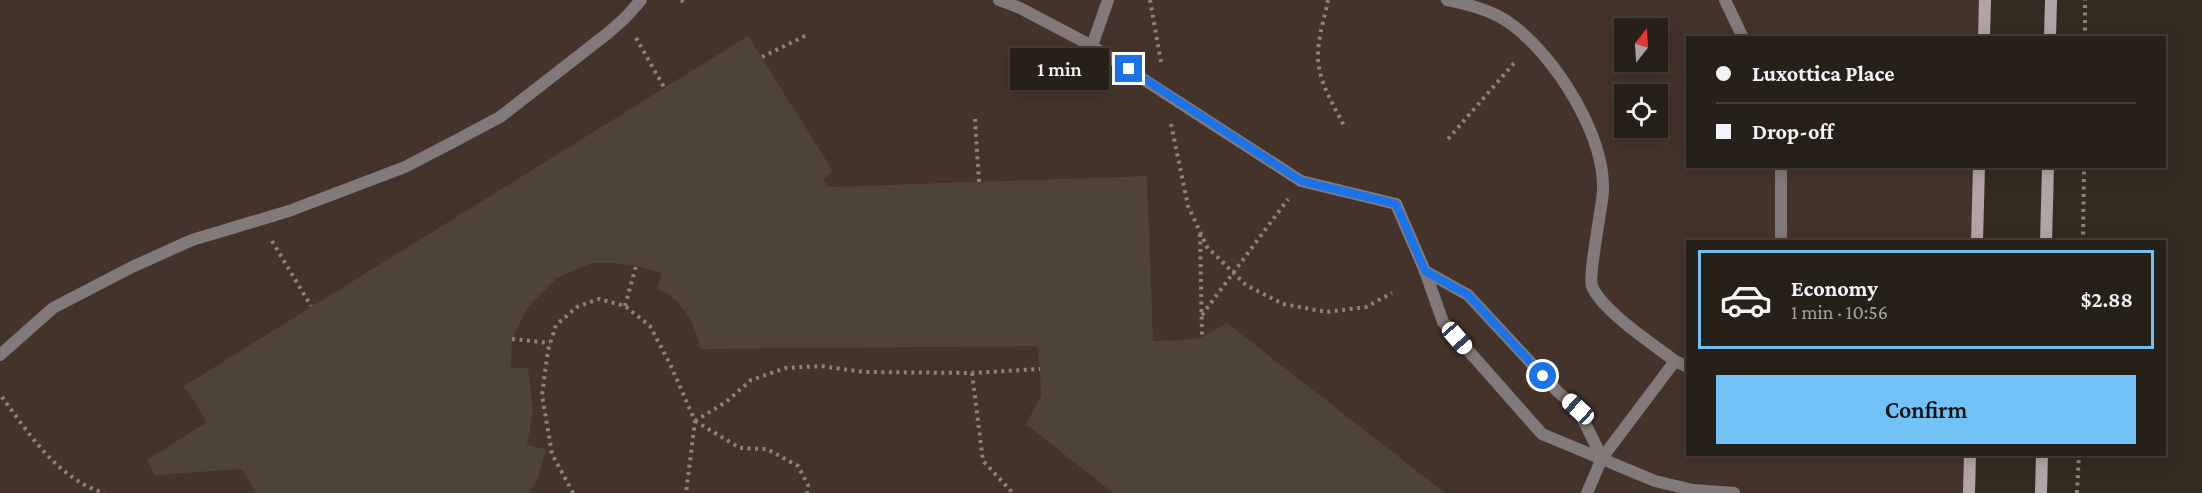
<!DOCTYPE html>
<html lang="en">
<head>
<meta charset="utf-8">
<style>
	:root { --surface:#272018; --page:#332d25; --text:#f1f3f6; --muted:#a4a3a2; --line:#433e37; --accent:#71c1f5 }
	body { margin:0; font-family:"Crimson Pro",serif; background:var(--page); color:var(--text); height:100vh; display:flex; flex-direction:column; font-size:22px; white-space:nowrap }
	* { box-sizing:border-box; margin:0 }
	p { font-size:20px; color:var(--muted) }
	.icon { flex:none; width:33px; height:33px; fill:none; stroke:currentColor; stroke-width:2; stroke-linecap:round; stroke-linejoin:round }
	.map { position:relative; flex:1; overflow:hidden }
	.panel { position:absolute; left:1686px; top:240px; width:480px; height:216px; display:flex; flex-direction:column; background:var(--surface); border-radius:0px; box-shadow:0 3px 15px #0003,0 0 0 2px var(--line) }
	.panel>* { flex:none }
	.guide { position:absolute; left:1686px; top:36px; width:480px; height:132px; border-radius:0px; box-shadow:0 3px 15px #0003,0 0 0 2px var(--line); display:grid; align-content:center; height:132px; padding:0 30px; background:var(--surface) }
	.needle { width:39px; rotate:17deg }
	.fabs { position:absolute; left:1614px; top:18px; display:grid; gap:12px }
	.fabs a { display:grid; place-items:center; width:54px; height:54px; border-radius:0px; background:var(--surface); box-shadow:0 3px 15px #0003,0 0 0 2px var(--line); font-size:30px }
	.end { position:absolute; width:27px; height:27px; margin:-14px; border:8px solid #1a73e8; background:#fff; box-shadow:0 0 0 3px #fff }
	.from { border-radius:50% }
	.bubble { position:absolute; height:42px; border-radius:0px; background:var(--surface); box-shadow:0 3px 15px #0003,0 0 0 2px var(--line); font-size:20px; font-weight:600; line-height:42px; text-align:center }
	.car { position:absolute; width:18px; height:36px; margin:-18px -9px; border-radius:8px; box-shadow:0 0 4px 2px #0007; background:linear-gradient(#fff 24%,#345 0 40%,#fff 0 76%,#345 0 86%,#fff 0) }
	.guide b { display:flex; align-items:center; gap:21px; height:57px; font-size:22px }
	.guide b+b { border-top:2px solid var(--line) }
	.guide i { width:15px; height:15px; background:var(--text) }
	ul { padding:10px 0 0; list-style:none }
	li { display:flex; align-items:center; gap:18px; height:99px; margin:0 12px 9px; padding:0 18px; border:3px solid transparent; border-radius:0px }
	li div { flex:1 }
	li b { display:block; font-size:22px }
	li em { font-style:normal; font-weight:600 }
	li.current { border-color:var(--accent) }
	li>.icon { width:54px; height:54px; stroke-width:1.5 }
	.button { display:flex; gap:12px; margin-top:auto; padding:12px 30px }
	.button a { flex:1; height:69px; border-radius:0px; background:var(--accent); color:#111; font-size:24px; font-weight:600; line-height:69px; text-align:center }
	.map>svg:first-child { display:block }
</style>
</head>
<body>
<div class="map">
<svg width="2202" height="493" viewBox="0 0 2202 493">
	<rect width="100%" height="100%" fill="#342a20"/>
	<path fill="#44332a" fill-rule="evenodd" d="M0 0H1985L1984 37 1688 38V166L1979 167 1977 241 1688 242V454L1970 455 1969 493H0ZM1624 28H1658V62H1624ZM1624 94H1658V128H1624Z"/>
	<path fill="#4e4339" d="M748 36 833 171 823 179 829 187 1147 176 1153 341 1185 340 1202 337 1227 323 1445 493H1113L1026 424 1041 396 1040 369 1037 346 701 349 692 322 678 302 657 287 662 273 636 266 614 263H592L557 278 528 307 512 339 511 368H528L533 410 527 445 546 449 537 481 528 493H256L242 469 155 475 147 460 207 422 184 386Z"/>
	<g fill="none" stroke-linecap="round" stroke-linejoin="round">
		<g stroke="#8b827a" stroke-width="4" stroke-dasharray="3 4.5" stroke-linecap="butt">
			<path d="M681 0 685 3"/>
			<path d="M1150 0 1161 62"/>
			<path d="M1328 0C1324 21 1315 46 1319 67 1322 88 1336 109 1345 128"/>
			<path d="M636 38 664 87"/>
			<path d="M2085 38V0"/>
			<path d="M762 57 809 34"/>
			<path d="M975 119 979 182"/>
			<path d="M1171 124 1188 206 1207 247 1246 285 1283 304 1327 312 1366 307 1392 293"/>
			<path d="M1448 139 1515 62"/>
			<path d="M1200 234 1202 337"/>
			<path d="M272 241 311 306"/>
			<path d="M2083 242 2084 166"/>
			<path d="M625 306 636 266"/>
			<path d="M1202 315 1288 199"/>
			<path d="M512 339 550 343"/>
			<path d="M972 373 983 461 1013 493"/>
			<path d="M2 397C29 434 58 479 104 493"/>
			<path d="M695 421 726 402 751 380 786 368 821 366 864 372 972 373 1040 369"/>
			<path d="M695 421 740 448 767 449 798 466 808 485 807 493"/>
			<path d="M573 493 552 454 542 395 548 350 556 325 577 307 599 299 625 306 650 326 670 364 695 421 686 493"/>
			<path d="M2077 493 2079 454"/>
		</g>
		<g stroke="#81797a" stroke-width="12">
			<path d="M999 0 1020 8 1092 46 1301 181 1396 204"/>
			<path d="M1447 0C1468 4 1494 11 1511 24 1555 56 1605 135 1603 191 1602 208 1588 276 1592 286 1601 310 1653 344 1675 361L1688 367"/>
			<path d="M1725 0 1743 38"/>
			<path d="M1092 46 1108 0"/>
			<path d="M1781 166V242"/>
			<path d="M0 355 53 308 132 267 192 240 289 211 405 167 455 141 500 117 608 33 625 18 641 0"/>
			<path d="M1587 493 1602 458 1675 361"/>
		</g>
		<g stroke="#81797a" stroke-width="12">
			<path d="M1396 204 1425 271 1443 322 1542 434 1655 481 1693 490 1734 493"/>
			<path d="M1425 271 1468 295 1558 392 1578 409 1602 458"/>
		</g>
		<g stroke="#b1a4a6" stroke-width="12">
			<path d="M1984 38 1985 0"/>
			<path d="M2050 38 2051 0"/>
			<path d="M1977 242 1979 166"/>
			<path d="M2046 242 2048 166"/>
			<path d="M1969 493 1970 454"/>
			<path d="M2041 493 2042 454"/>
		</g>
	</g>
	<g fill="none" stroke-linecap="round" stroke-linejoin="round">
		<path stroke="#1a73e8" stroke-width="8" d="M1129 69 1301 181 1396 204 1425 271 1468 295 1543 376"/>
	</g>
</svg>
<div class="fabs">
<a><svg class="needle" viewBox="-14 -14 28 28"><path d="M0-13l5 13h-10z" fill="#e53935"/><path d="M0 13l5-13h-10z" fill="#a4a3a2"/></svg></a>
<a><svg class="icon" aria-label="locate" viewBox="0 0 24 24"><circle cx="12" cy="12" r="6"/><path d="M12 2v4M12 18v4M2 12h4M18 12h4"/></svg></a>
</div>
<i class="end from" style="left:1543px;top:376px"></i>
<i class="end" style="left:1129px;top:69px"></i>
<div class="bubble" style="left:1010px;top:48px;width:99px">1 min</div>
<i class="car" style="left:1457px;top:338px;rotate:139deg"></i>
<i class="car" style="left:1578px;top:409px;rotate:312deg"></i>
<div class="guide">
<b><i class="from"></i>Luxottica Place</b>
<b><i></i>Drop-off</b>
</div>
<section class="panel">
<ul>
<li class="current"><svg class="icon" aria-label="car" viewBox="0 0 24 24"><path d="M5 17H2v-5l4-1 3-4h7l3 4 3 1v5h-3M9 17h6M6 11h13"/><circle cx="7" cy="17" r="2"/><circle cx="17" cy="17" r="2"/></svg><div><b>Economy</b><p>1 min · 10:56</p></div><em>$2.88</em></li>
</ul>
<div class="button"><a>Confirm</a></div>
</section>
</div>
</body>
</html>
